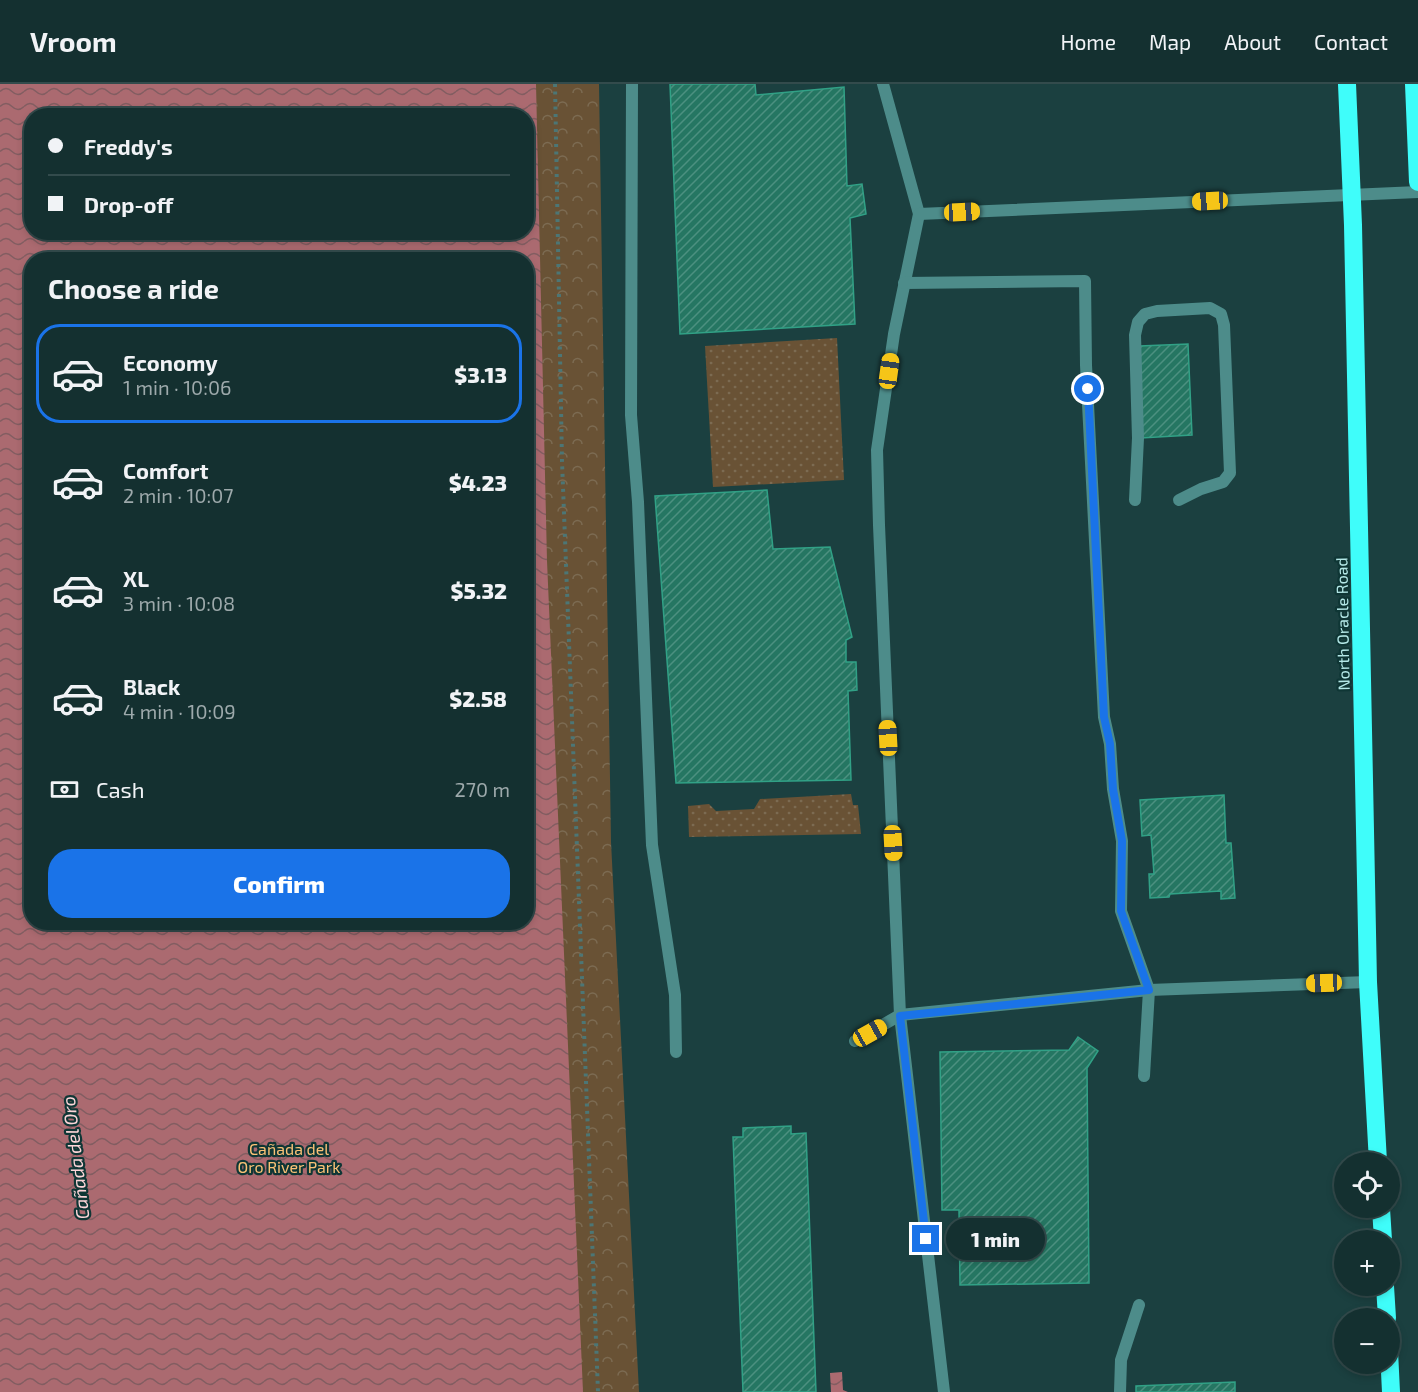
<!DOCTYPE html>
<html lang="en">
<head>
<meta charset="utf-8">
<style>
	:root { --surface:#143030; --page:#213c3c; --text:#f1f3f6; --muted:#9da9ab; --line:#334b4c; --accent:#1a73e8 }
	body { margin:0; font-family:"Exo 2",sans-serif; background:var(--page); color:var(--text); height:100vh; display:flex; flex-direction:column; font-size:22px; white-space:nowrap }
	* { box-sizing:border-box; margin:0 }
	p { font-size:20px; color:var(--muted) }
	.icon { flex:none; width:33px; height:33px; fill:none; stroke:currentColor; stroke-width:2; stroke-linecap:round; stroke-linejoin:round }
	.map { position:relative; flex:1; overflow:hidden }
	.details { position:absolute; left:24px; top:168px; width:510px; height:678px; display:flex; flex-direction:column; background:var(--surface); border-radius:24px; box-shadow:0 3px 9px #0003,0 0 0 2px var(--line) }
	.details>* { flex:none }
	.top-card { position:absolute; left:24px; top:24px; width:510px; height:132px; border-radius:24px; box-shadow:0 3px 9px #0003,0 0 0 2px var(--line); display:grid; align-content:center; height:132px; padding:0 24px; background:var(--surface) }
	.buttons { position:absolute; left:1334px; top:1068px; display:grid; gap:12px }
	.buttons a { display:grid; place-items:center; width:66px; height:66px; border-radius:50%; background:var(--surface); box-shadow:0 3px 9px #0003,0 0 0 2px var(--line); font-size:30px }
	.end { position:absolute; width:27px; height:27px; margin:-14px; border:8px solid #1a73e8; background:#fff; box-shadow:0 0 0 3px #fff }
	.from { border-radius:50% }
	.bubble { position:absolute; height:42px; border-radius:21px; background:var(--surface); box-shadow:0 3px 9px #0003,0 0 0 2px var(--line); font-size:20px; font-weight:800; line-height:42px; text-align:center }
	.car { position:absolute; width:18px; height:36px; margin:-18px -9px; border-radius:8px; box-shadow:0 0 4px 2px #0007; background:linear-gradient(#f5c518 24%,#345 0 40%,#f5c518 0 76%,#345 0 86%,#f5c518 0) }
	.top-card b { display:flex; align-items:center; gap:21px; height:57px; font-size:22px }
	.top-card b+b { border-top:2px solid var(--line) }
	.top-card i { width:15px; height:15px; background:var(--text) }
	ul { padding:0; list-style:none }
	li { display:flex; align-items:center; gap:18px; height:99px; margin:0 12px 9px; padding:0 12px; border:3px solid transparent; border-radius:24px }
	li div { flex:1 }
	li b { display:block; font-size:22px }
	li em { font-style:normal; font-weight:800 }
	li.current { border-color:var(--accent) }
	li>.icon { width:54px; height:54px; stroke-width:1.5 }
	h2 { padding:0 24px; font-size:27px; line-height:72px }
	.pay { display:flex; align-items:center; gap:15px; height:66px; padding:0 24px; font-size:22px }
	.pay p { margin-inline-start:auto }
	.primary-button { display:flex; gap:12px; margin-top:auto; padding:12px 24px }
	.primary-button a { flex:1; height:69px; border-radius:24px; background:var(--accent); color:#fff; font-size:24px; font-weight:800; line-height:69px; text-align:center }
	header { display:flex; align-items:center; gap:36px; box-sizing:border-box; height:84px; padding:0 30px; background:var(--surface); border-bottom:2px solid var(--line) }
	header strong { font-size:28px }
	nav { display:flex; gap:33px; margin-inline-start:auto; font-size:21px }
	.map>svg:first-child { display:block }
</style>
</head>
<body>
<header>
<strong>Vroom</strong>
<nav><a>Home</a><a>Map</a><a>About</a><a>Contact</a></nav>
</header>
<div class="map">
<svg width="1418" height="1308" viewBox="0 0 1418 1308">
	<defs>
		<pattern id="grass-dots" width="8" height="8" patternUnits="userSpaceOnUse" patternTransform="scale(1.5)"><rect width="8" height="8" fill="#695235"/><path d="M2 2h.1M6 6h.1" fill="none" stroke="#7c6b52" stroke-width="1.8" stroke-linecap="round"/></pattern>
		<pattern id="park-crowns" width="20" height="18" patternUnits="userSpaceOnUse" patternTransform="scale(1.5)"><rect width="20" height="18" fill="#695235"/><path d="M2 6a3 3 0 1 1 6 0M12 15a3 3 0 1 1 6 0" fill="none" stroke="#7c6b52"/></pattern>
		<pattern id="water-waves" width="16" height="10" patternUnits="userSpaceOnUse" patternTransform="scale(1.5)"><rect width="16" height="10" fill="#ab6a70"/><path d="M0 5q4-4 8 0t8 0" fill="none" stroke="#825d61"/></pattern>
		<pattern id="building-hatch" width="6" height="6" patternUnits="userSpaceOnUse" patternTransform="scale(1.5)"><rect width="6" height="6" fill="#257662"/><path d="M-1 1l2-2M0 6l6-6M5 7l2-2" fill="none" stroke="#4c9080"/></pattern>
	</defs>
	<rect width="100%" height="100%" fill="#1b4040"/>
	<g fill="url(#grass-dots)">
		<path d="M837 254 844 396 713 403 705 262Z"/>
		<path d="M851 710 853 721H858L861 750 689 753 688 722 709 720 716 727 754 725 760 715Z"/>
	</g>
	<path fill="url(#park-crowns)" fill-rule="evenodd" d="M0 0H599L611 758 639 1308H0ZM32 32H526V148H32ZM32 176H526V838H32Z"/>
	<g fill="url(#water-waves)" fill-rule="evenodd">
		<path d="M0 0H536L547 477 583 1308H0ZM32 32H526V148H32ZM32 176H526V838H32Z"/>
		<path d="M842 1288 843 1306 848 1308H831L830 1289Z"/>
	</g>
	<g fill="url(#building-hatch)" stroke="#31a186" stroke-width="1.5">
		<path d="M670 0H755L756 11 844 3 847 102 862 100 866 130 850 134 855 240 680 250Z"/>
		<path d="M1188 260 1192 351 1141 354 1140 262Z"/>
		<path d="M767 406 773 465 830 463 852 553 846 556V578H856L857 606 848 607 851 696 676 699 655 412Z"/>
		<path d="M1224 711 1226 759H1231L1235 814 1221 815V807L1170 810 1169 813 1150 814 1149 790H1154L1151 751 1142 752 1140 716Z"/>
		<path d="M1078 953 1098 967 1087 984 1089 1199 960 1201 959 1126H942L940 968 1069 966Z"/>
		<path d="M791 1042V1050L806 1049 816 1308H743L733 1053H743V1044Z"/>
		<path d="M1235 1298V1308H1136V1302Z"/>
	</g>
	<g fill="none" stroke-linecap="round" stroke-linejoin="round">
		<path stroke="#4c7675" stroke-width="4" stroke-dasharray="3 4.5" stroke-linecap="butt" d="M555 0 562 377 598 1308"/>
		<g stroke="#4d8c8a" stroke-width="12">
			<path d="M632 0 631 331 638 418 652 761 675 911 676 968"/>
			<path d="M883 0 919 130 894 250 877 366 879 441 900 931 944 1308"/>
			<path d="M919 130 1418 108"/>
			<path d="M904 199 1085 197 1086 281 1104 633 1110 660 1113 705 1122 757 1121 827 1149 906 1144 992"/>
			<path d="M1135 416 1138 354 1135 251 1138 238 1145 230 1157 227 1210 224 1221 230 1224 241 1230 389 1223 398 1201 405 1179 416"/>
			<path d="M855 957 900 931 1149 906 1368 898"/>
			<path d="M1120 1308 1121 1276 1139 1221"/>
		</g>
		<g stroke="#3ffdfa" stroke-width="18">
			<path d="M1347 0 1353 141 1368 898 1378 1078"/>
			<path d="M1414 0 1418 98"/>
			<path d="M1381 1124 1383 1156"/>
			<path d="M1385 1202 1387 1234"/>
			<path d="M1389 1267 1391 1308"/>
		</g>
	</g>
	<g fill="none" stroke-linecap="round" stroke-linejoin="round">
		<path stroke="#1a73e8" stroke-width="8" d="M926 1155 900 932 1149 906 1121 827 1122 757 1113 705 1110 660 1104 633 1088 305"/>
	</g>
	<g text-anchor="middle" dominant-baseline="central" stroke-width="4.5" stroke-linejoin="round" paint-order="stroke">
		<g font-size="16" fill="#b4e8e7" stroke="#0f3635">
			<text transform="translate(1342 540) rotate(-91)">North Oracle Road</text>
		</g>
		<g font-size="16" fill="#fac276" stroke="#0f3635">
			<text x="289" y="1064">Cañada del<tspan x="289" dy="18">Oro River Park</tspan></text>
		</g>
		<g font-size="18" font-style="italic" fill="#fdd5d8" stroke="#0f3635">
			<text transform="translate(75 1074) rotate(-97)">Cañada del Oro</text>
		</g>
	</g>
</svg>
<div class="buttons">
<a><svg class="icon" aria-label="locate" viewBox="0 0 24 24"><circle cx="12" cy="12" r="6"/><path d="M12 2v4M12 18v4M2 12h4M18 12h4"/></svg></a>
<a>+</a>
<a>−</a>
</div>
<i class="end from" style="left:1088px;top:305px"></i>
<i class="end" style="left:926px;top:1155px"></i>
<div class="bubble" style="left:946px;top:1134px;width:99px">1 min</div>
<i class="car" style="left:1210px;top:117px;rotate:267deg"></i>
<i class="car" style="left:962px;top:128px;rotate:87deg"></i>
<i class="car" style="left:889px;top:287px;rotate:8deg"></i>
<i class="car" style="left:888px;top:654px;rotate:357deg"></i>
<i class="car" style="left:893px;top:759px;rotate:177deg"></i>
<i class="car" style="left:1324px;top:899px;rotate:268deg"></i>
<i class="car" style="left:870px;top:949px;rotate:61deg"></i>
<div class="top-card">
<b><i class="from"></i>Freddy's</b>
<b><i></i>Drop-off</b>
</div>
<section class="details">
<h2>Choose a ride</h2>
<ul>
<li class="current"><svg class="icon" aria-label="car" viewBox="0 0 24 24"><path d="M5 17H2v-5l4-1 3-4h7l3 4 3 1v5h-3M9 17h6M6 11h13"/><circle cx="7" cy="17" r="2"/><circle cx="17" cy="17" r="2"/></svg><div><b>Economy</b><p>1 min · 10:06</p></div><em>$3.13</em></li>
<li><svg class="icon" aria-label="car" viewBox="0 0 24 24"><path d="M5 17H2v-5l4-1 3-4h7l3 4 3 1v5h-3M9 17h6M6 11h13"/><circle cx="7" cy="17" r="2"/><circle cx="17" cy="17" r="2"/></svg><div><b>Comfort</b><p>2 min · 10:07</p></div><em>$4.23</em></li>
<li><svg class="icon" aria-label="car" viewBox="0 0 24 24"><path d="M5 17H2v-5l4-1 3-4h7l3 4 3 1v5h-3M9 17h6M6 11h13"/><circle cx="7" cy="17" r="2"/><circle cx="17" cy="17" r="2"/></svg><div><b>XL</b><p>3 min · 10:08</p></div><em>$5.32</em></li>
<li><svg class="icon" aria-label="car" viewBox="0 0 24 24"><path d="M5 17H2v-5l4-1 3-4h7l3 4 3 1v5h-3M9 17h6M6 11h13"/><circle cx="7" cy="17" r="2"/><circle cx="17" cy="17" r="2"/></svg><div><b>Black</b><p>4 min · 10:09</p></div><em>$2.58</em></li>
</ul>
<div class="pay"><svg class="icon" aria-label="cash" viewBox="0 0 24 24"><path d="M3 7h18v10H3z"/><circle cx="12" cy="12" r="2"/></svg>Cash<p>270 m</p></div>
<div class="primary-button"><a>Confirm</a></div>
</section>
</div>
</body>
</html>
